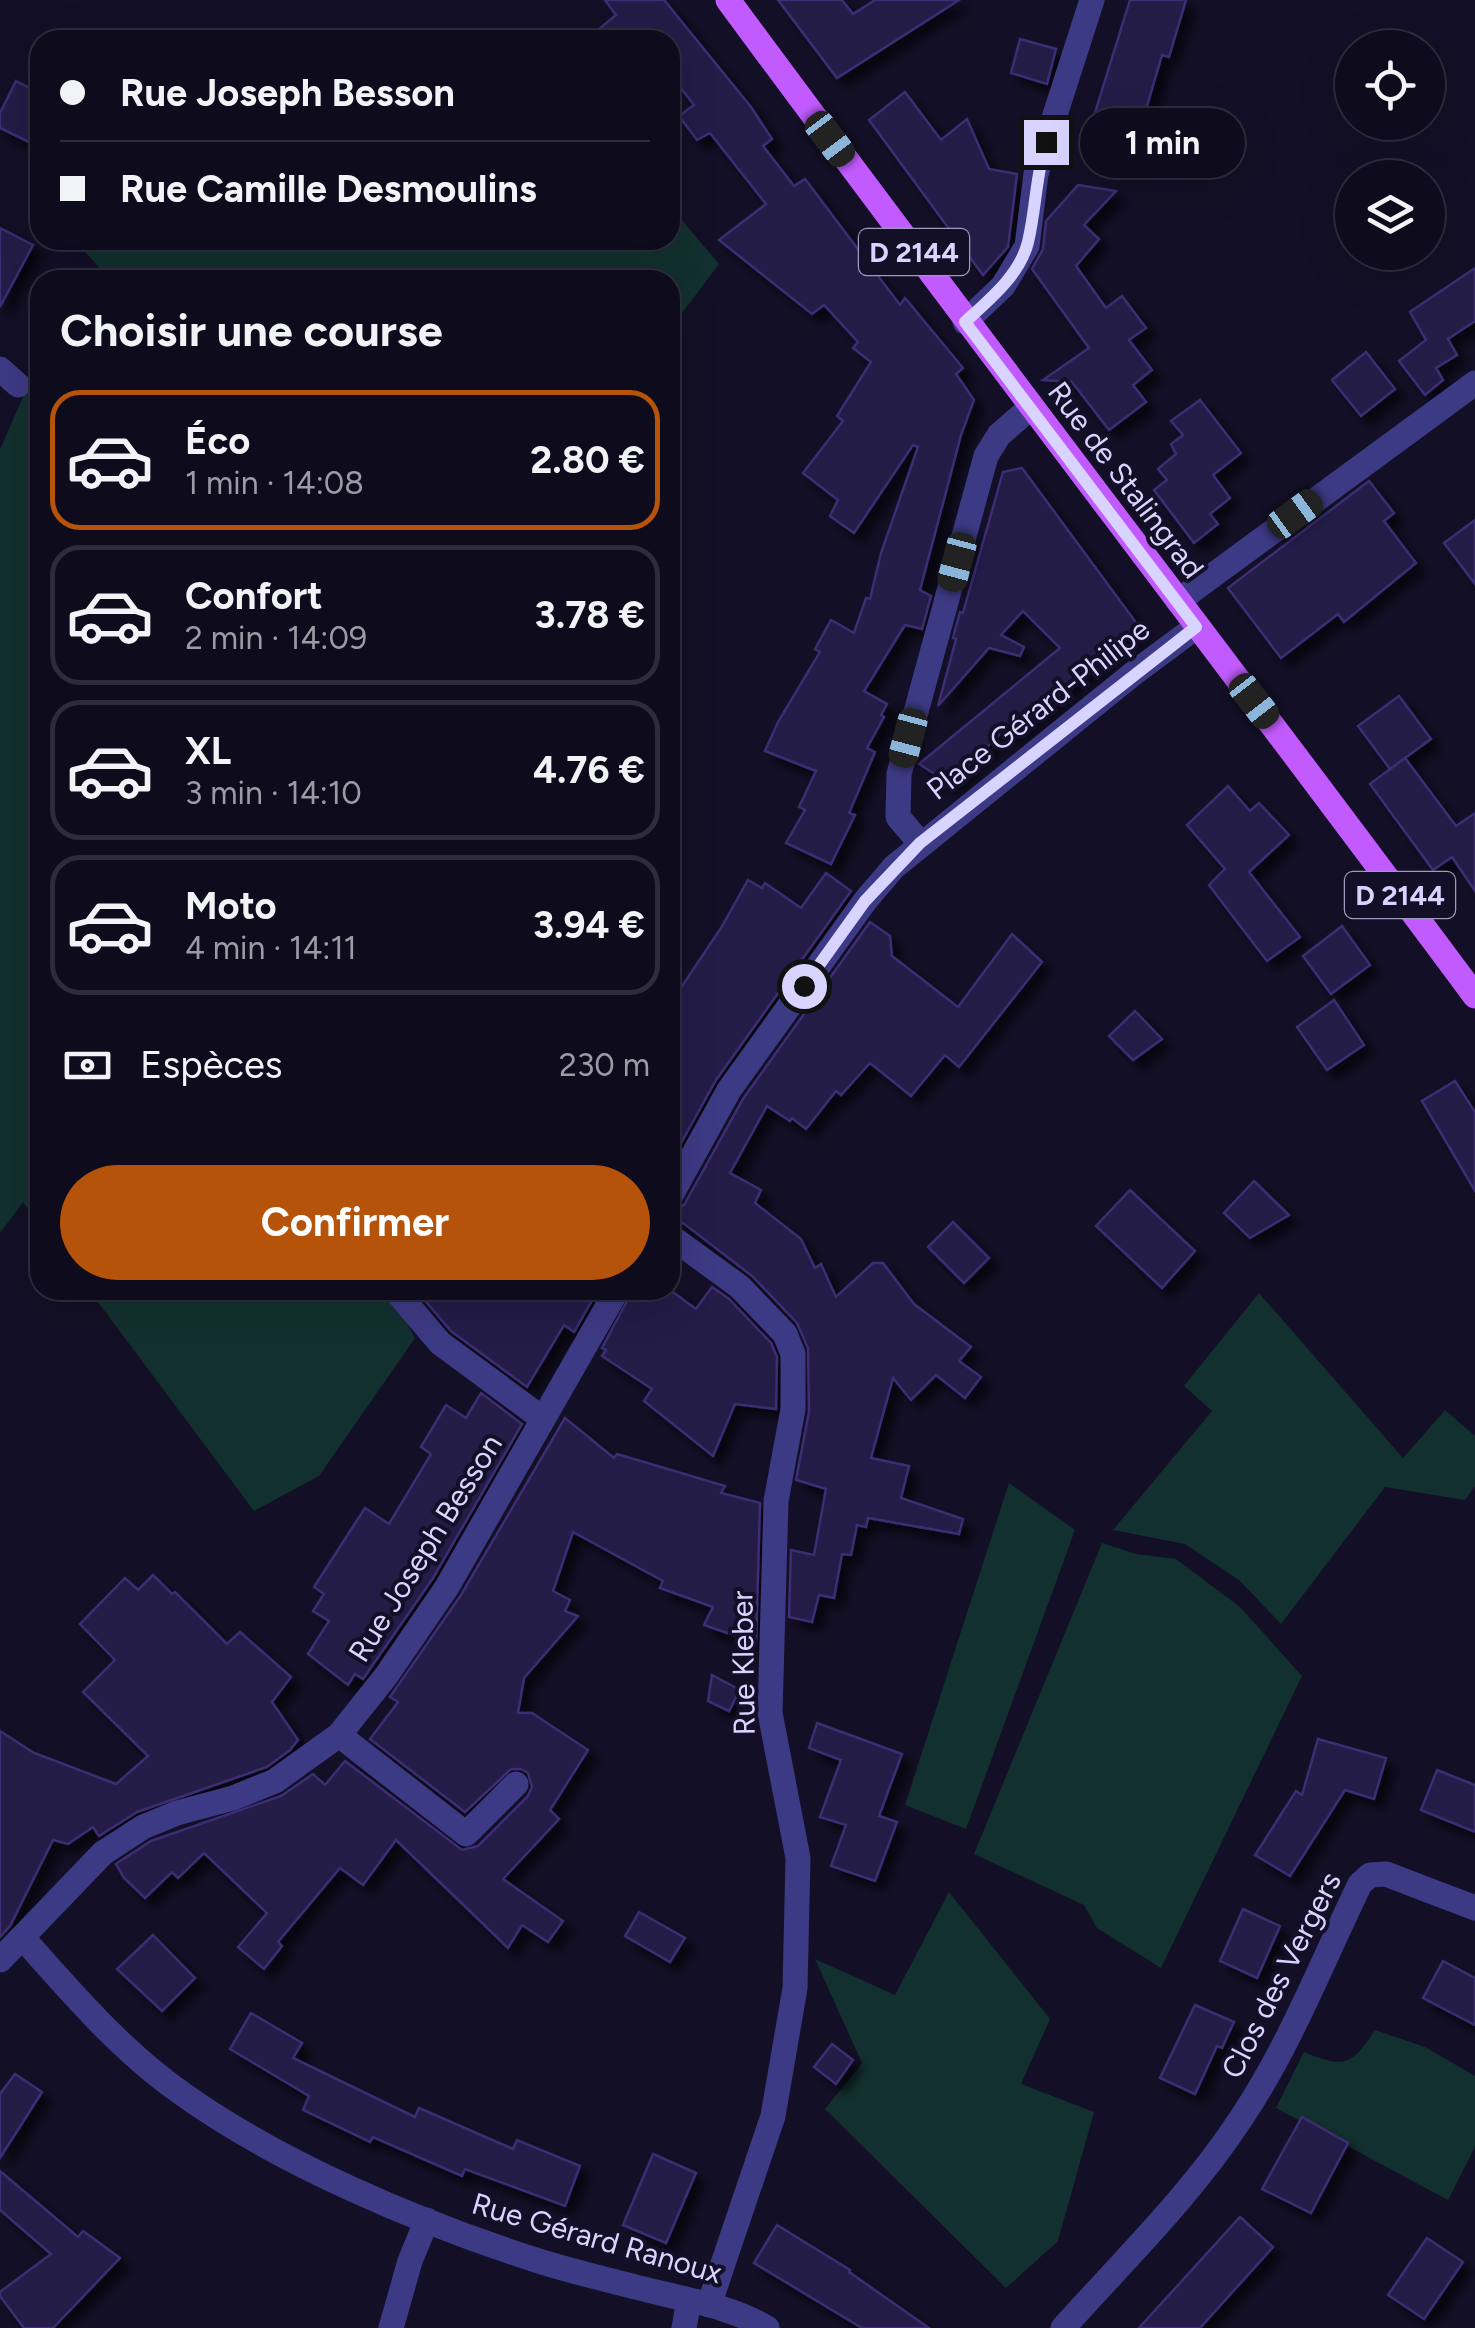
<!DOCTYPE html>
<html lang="fr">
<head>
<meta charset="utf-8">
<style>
	:root { --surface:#0e0b1c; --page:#1c1929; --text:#f1f3f6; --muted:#9b9ba3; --line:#2e2b3b; --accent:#b45309 }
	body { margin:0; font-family:Figtree,sans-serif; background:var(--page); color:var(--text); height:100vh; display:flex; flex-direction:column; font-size:38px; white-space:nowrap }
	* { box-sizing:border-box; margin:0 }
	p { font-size:32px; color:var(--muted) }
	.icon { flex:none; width:55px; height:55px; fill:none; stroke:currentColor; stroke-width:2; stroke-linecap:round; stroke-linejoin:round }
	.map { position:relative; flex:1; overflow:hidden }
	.drawer { position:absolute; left:30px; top:270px; width:650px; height:1030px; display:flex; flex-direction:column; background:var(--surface); border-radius:30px; box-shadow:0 10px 40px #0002,0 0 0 2px var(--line) }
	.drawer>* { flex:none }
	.top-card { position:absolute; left:30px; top:30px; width:650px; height:220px; border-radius:30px; box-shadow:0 10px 40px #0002,0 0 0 2px var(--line); display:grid; align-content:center; height:220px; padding:0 30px; background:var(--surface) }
	.tools { position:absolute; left:1335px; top:30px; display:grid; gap:20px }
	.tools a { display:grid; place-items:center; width:110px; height:110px; border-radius:50%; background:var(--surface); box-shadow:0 10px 40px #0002,0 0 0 2px var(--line); font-size:50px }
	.end { position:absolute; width:45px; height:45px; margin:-22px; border:12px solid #d9d4ff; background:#111; box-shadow:0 0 0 5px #111 }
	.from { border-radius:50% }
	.bubble { position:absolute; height:70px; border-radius:35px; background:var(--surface); box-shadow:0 10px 40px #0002,0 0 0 2px var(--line); font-size:32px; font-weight:700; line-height:70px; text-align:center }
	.car { position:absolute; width:30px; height:60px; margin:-30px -15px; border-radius:12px; box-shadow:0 0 8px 2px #0007; background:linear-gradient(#222 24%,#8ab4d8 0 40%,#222 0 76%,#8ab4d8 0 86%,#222 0) }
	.top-card b { display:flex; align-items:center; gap:35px; height:95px; font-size:38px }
	.top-card b+b { border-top:2px solid var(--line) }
	.top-card i { width:25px; height:25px; background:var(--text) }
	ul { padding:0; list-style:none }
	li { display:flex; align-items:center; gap:30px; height:140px; margin:0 20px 15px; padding:0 10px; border:5px solid var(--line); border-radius:30px }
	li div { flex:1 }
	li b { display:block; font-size:38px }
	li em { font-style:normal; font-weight:700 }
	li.on { border-color:var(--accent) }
	li>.icon { width:90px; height:90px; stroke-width:1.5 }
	h2 { padding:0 30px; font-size:45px; line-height:120px }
	.pay { display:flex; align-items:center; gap:25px; height:110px; padding:0 30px; font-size:38px }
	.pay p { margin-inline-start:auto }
	.cta { display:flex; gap:20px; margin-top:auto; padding:20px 30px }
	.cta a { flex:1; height:115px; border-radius:60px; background:var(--accent); color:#fff; font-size:40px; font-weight:700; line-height:115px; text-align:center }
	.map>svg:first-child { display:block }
</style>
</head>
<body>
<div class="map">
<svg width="1475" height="2328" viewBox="0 0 1475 2328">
	<defs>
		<filter id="shadow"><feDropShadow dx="9" dy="9" stdDeviation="5" flood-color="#0009"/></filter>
	</defs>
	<rect width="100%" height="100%" fill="#130f26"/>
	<g fill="#12302f">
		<path d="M670 206 719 264 670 329V280H110L75 240H670Z"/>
		<path d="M35 370 40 374V1224L23 1202 0 1233V449Z"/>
		<path d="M89 1290H374L396 1303 415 1338 319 1476 254 1511Z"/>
		<path d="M1259 1293 1403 1458 1445 1410 1475 1436V1486L1465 1500 1385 1487 1281 1624 1239 1580 1185 1544 1113 1530 1212 1411 1184 1386Z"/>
		<path d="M1009 1483 1075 1530 966 1829 905 1805Z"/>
		<path d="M1102 1543 1136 1554 1176 1559 1240 1607 1302 1676 1161 1968 1097 1928 1084 1905 974 1854Z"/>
		<path d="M949 1892 1050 2019 1021 2084 1094 2112 1058 2241 1006 2288 825 2109 862 2063 815 1959 895 1995Z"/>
		<path d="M1375 2030 1425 2047 1475 2076V2147L1448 2200 1276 2108 1304 2052C1343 2068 1351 2067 1375 2030Z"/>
	</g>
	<g fill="#241b47" stroke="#3b2d73" stroke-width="2.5" filter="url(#shadow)">
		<path d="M605 0H664L751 107 772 139 763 146 794 186 805 179 900 305 905 298 963 368 956 374 974 400 961 435 920 590 931 596 922 629 905 625 864 691 887 704 881 715 884 717 867 748 875 752 849 813 855 815 831 864 786 843 805 810 799 807 816 771 765 751 778 722 820 652 815 649 831 620 854 633 866 598 870 599 881 553 918 447 913 445 854 533 830 516 838 500 803 473 843 421 837 416 871 362 853 348 858 342 824 305 812 314 719 240 766 204 710 133 697 140 679 116 694 105 670 74V40H586L616 15Z"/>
		<path d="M778 0H842L853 14 875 0H959L837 78Z"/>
		<path d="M1130 0H1186L1169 57 1162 55 1140 130 1094 116Z"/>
		<path d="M1020 39 1056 49 1047 84 1011 73Z"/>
		<path d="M16 81 40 93V141L33 138 31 143 0 128V113Z"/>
		<path d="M905 92 941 140 967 119 989 169 1017 174 1008 247 983 275 869 120Z"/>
		<path d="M1078 185 1116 191 1084 225 1099 239 1076 266 1106 308 1122 296 1146 328 1129 340 1152 370 1133 385 1146 402 1109 430 1072 382 1043 380 1089 348 1032 269 1043 249 1046 221Z"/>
		<path d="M0 228 33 245 0 307Z"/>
		<path d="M1475 268V321L1448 339 1457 355 1436 368 1443 380 1425 395 1399 361 1426 340 1410 312Z"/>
		<path d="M1366 352 1395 389 1361 416 1332 380Z"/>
		<path d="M1200 400 1241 453 1213 475 1230 498 1210 514 1218 524 1194 543 1154 490 1167 480 1158 469 1176 454 1171 444 1183 435 1171 421Z"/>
		<path d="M1022 468 1140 628 1010 735 1005 729 950 784 919 764 1060 648 1023 611 1001 635 1024 647 1020 656 989 648 938 706 956 639 953 638 960 612 963 613 1003 472Z"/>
		<path d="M1369 481 1394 513 1384 521 1416 563 1344 622 1338 614 1281 658 1228 588Z"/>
		<path d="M1475 520V584L1444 543Z"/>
		<path d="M1399 696 1431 739 1390 769 1358 726Z"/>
		<path d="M1405 758 1456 826 1475 813V891L1452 857 1433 870 1370 784Z"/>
		<path d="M1228 786 1250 811 1259 803 1289 835 1249 872 1300 937 1267 961 1209 885 1225 869 1187 825Z"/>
		<path d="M826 873 851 891 716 1080 670 1163V1004L721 928 748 880 762 888 765 883 801 908Z"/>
		<path d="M870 922 890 936 892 956 958 1007 1012 934 1042 962 959 1067 945 1055 911 1096 870 1063 841 1095 836 1091 806 1129 792 1118 790 1121 767 1106 730 1173 761 1190 755 1203 801 1239 815 1268 821 1264 836 1297 873 1263H883L914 1304 971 1347 959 1361 981 1377 965 1398 936 1375 911 1400 893 1378 871 1458 909 1466 901 1498 963 1519 959 1534 868 1518 866 1527 857 1525 851 1555 842 1554 834 1598 819 1595 812 1622 789 1617 791 1550 814 1555 826 1489 796 1480 809 1412 808 1348 797 1323 752 1276 670 1213 684 1205 743 1099Z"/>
		<path d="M1342 926 1370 965 1331 994 1303 956Z"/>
		<path d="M1334 1000 1364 1045 1327 1070 1297 1027Z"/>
		<path d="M1135 1011 1162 1039 1133 1060 1109 1036Z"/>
		<path d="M1455 1081 1475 1112V1191L1422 1101Z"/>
		<path d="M1254 1181 1289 1215 1250 1238 1224 1213Z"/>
		<path d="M1130 1190 1195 1251 1162 1288 1096 1226Z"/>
		<path d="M953 1222 989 1258 964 1283 928 1247Z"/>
		<path d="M712 1287 729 1299 771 1343 777 1357 776 1409 735 1404 713 1456 644 1401 652 1389 602 1356 606 1350 602 1348 633 1290H670L696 1309Z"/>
		<path d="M416 1290H598L574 1332 564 1325 527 1387 451 1331Z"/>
		<path d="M481 1393 522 1424 433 1578 363 1679 355 1674 348 1685 308 1654 329 1621 313 1611 324 1594 314 1587 365 1508 389 1524 431 1454 421 1447 446 1405 466 1418Z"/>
		<path d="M565 1418 614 1458 617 1454 725 1486 721 1493 760 1503 756 1643 704 1625 713 1607 660 1588 663 1581 573 1532 553 1591 570 1600 565 1611 578 1616 524 1678 518 1713H532L588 1750 550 1810 559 1819 503 1879 563 1921 548 1942 522 1925 508 1948 396 1840 363 1885 340 1868 278 1942 282 1946 264 1969 238 1947 267 1913 204 1853 178 1878 172 1872 145 1898 124 1878 116 1864 151 1841 281 1796 313 1774 325 1785 345 1761 462 1850 478 1846 528 1796 532 1787 528 1773 521 1769H511L465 1812 370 1739 398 1702 390 1697 461 1595Z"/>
		<path d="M153 1575 172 1594 175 1592 227 1644 240 1632 291 1677 272 1702 298 1740 290 1750 267 1767 137 1812 99 1836 93 1827 68 1844 53 1840 10 1926 0 1937V1731L34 1753 116 1784 148 1756 83 1692 115 1660 80 1624 125 1578 138 1590Z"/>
		<path d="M712 1675 740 1690 729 1711 708 1701Z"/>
		<path d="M817 1723 902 1754 879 1816 897 1822 875 1881 831 1866 846 1825 820 1817 841 1760 809 1748Z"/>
		<path d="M1318 1739 1386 1758 1374 1799 1345 1790 1290 1876 1255 1855 1296 1791 1302 1795Z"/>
		<path d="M1437 1770 1475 1785V1832L1421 1810Z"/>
		<path d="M1243 1909 1280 1926 1257 1978 1220 1961Z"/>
		<path d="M639 1912 685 1938 670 1962 625 1936Z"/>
		<path d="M153 1935 195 1978 162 2011 117 1969Z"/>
		<path d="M1443 1961 1475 1978V2025L1423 1998Z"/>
		<path d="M1195 2005 1234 2022 1222 2048 1217 2046 1195 2094 1160 2078Z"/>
		<path d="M251 2013 302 2043 293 2058 415 2117 419 2108 513 2149 517 2140 580 2166 565 2206 465 2169 462 2176 373 2137 370 2142 303 2110 309 2096 230 2049Z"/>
		<path d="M832 2044 853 2060 836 2084 814 2067Z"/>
		<path d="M15 2074 42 2092 0 2158V2094Z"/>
		<path d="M1302 2117 1348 2143 1311 2213 1262 2189Z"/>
		<path d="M653 2154 696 2173 666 2243 623 2225Z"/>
		<path d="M0 2171 78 2237 83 2231 120 2258 53 2328H24L0 2296V2292L51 2254 0 2210Z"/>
		<path d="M1240 2217 1273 2247 1200 2328H1139Z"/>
		<path d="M777 2225 850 2270 849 2272 929 2328H862L754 2263Z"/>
		<path d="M1427 2238 1463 2262 1424 2319 1388 2295Z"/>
	</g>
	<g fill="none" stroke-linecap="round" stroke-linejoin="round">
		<g stroke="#3d3a85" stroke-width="25">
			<path d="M965 322 1003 286 1027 246 1036 174 1092 0"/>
			<path d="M0 369 18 385"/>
			<path d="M1178 601 1475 383"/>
			<path d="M920 843 898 817 899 774 986 456 999 435 1030 408"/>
			<path d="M670 1197 729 1090 865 901 894 867 1134 673 1196 627"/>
			<path d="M670 1236 740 1287 785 1334 793 1354V1409L776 1501 770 1713 798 1858 795 1988 773 2116 709 2305"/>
			<path d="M395 1290 440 1343 543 1419"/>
			<path d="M339 1735 466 1834 516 1784"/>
			<path d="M22 1937C68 1989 117 2046 173 2087 274 2162 422 2224 542 2262 581 2274 620 2283 660 2293 697 2302 733 2308 767 2328"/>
			<path d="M0 1960 103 1853 143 1827 177 1813 233 1798 275 1781 339 1735 386 1676 447 1587 617 1290"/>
			<path d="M391 2328 410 2261 427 2220"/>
			<path d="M684 2328 689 2300"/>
			<path d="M1063 2328C1124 2260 1192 2194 1242 2117 1290 2045 1322 1962 1360 1884L1370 1875 1386 1874 1475 1908"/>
		</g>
		<path stroke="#c25bff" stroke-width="25" d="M728 0C974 334 1228 663 1475 996"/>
	</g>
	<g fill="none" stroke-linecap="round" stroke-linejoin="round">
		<path stroke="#d9d4ff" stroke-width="12" d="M804 986 865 901 920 843 1196 627 965 322C989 300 1020 275 1028 242 1036 208 1036 175 1046 142"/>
	</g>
	<g text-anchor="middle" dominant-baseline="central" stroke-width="8" stroke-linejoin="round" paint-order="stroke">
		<g fill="#130f26" stroke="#9e99be" stroke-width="2.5">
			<rect x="859" y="229" width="110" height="46" rx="8"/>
			<rect x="1345" y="872" width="110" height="46" rx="8"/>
		</g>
		<g font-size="28" font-weight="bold" fill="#d9d4ff">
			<text x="914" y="252">D 2144</text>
			<text x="1400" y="895">D 2144</text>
		</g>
		<g font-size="30" fill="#d9d4ff" stroke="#130f26">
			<text transform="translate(1126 480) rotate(53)">Rue de Stalingrad</text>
			<text transform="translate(1038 709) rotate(-38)">Place Gérard-Philipe</text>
			<text transform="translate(425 1548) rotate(-58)">Rue Joseph Besson</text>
			<text transform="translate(743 1663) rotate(-91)">Rue Kleber</text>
			<text transform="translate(1281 1975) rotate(-63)">Clos des Vergers</text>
			<text transform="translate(597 2238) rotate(16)">Rue Gérard Ranoux</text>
		</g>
	</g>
</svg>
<div class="tools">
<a><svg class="icon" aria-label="locate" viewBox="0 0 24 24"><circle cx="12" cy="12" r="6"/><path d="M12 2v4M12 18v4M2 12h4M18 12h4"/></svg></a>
<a><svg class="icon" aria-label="layers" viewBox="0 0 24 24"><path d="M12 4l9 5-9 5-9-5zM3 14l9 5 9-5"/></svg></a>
</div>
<i class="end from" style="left:804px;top:986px"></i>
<i class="end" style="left:1046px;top:142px"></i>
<div class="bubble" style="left:1080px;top:108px;width:165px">1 min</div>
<i class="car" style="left:830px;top:139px;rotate:143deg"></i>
<i class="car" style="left:1295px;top:514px;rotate:54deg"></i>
<i class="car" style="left:957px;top:562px;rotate:195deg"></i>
<i class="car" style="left:1254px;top:701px;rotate:142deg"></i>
<i class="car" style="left:908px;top:738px;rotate:195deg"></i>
<div class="top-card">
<b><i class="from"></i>Rue Joseph Besson</b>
<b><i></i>Rue Camille Desmoulins</b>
</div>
<section class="drawer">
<h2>Choisir une course</h2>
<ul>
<li class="on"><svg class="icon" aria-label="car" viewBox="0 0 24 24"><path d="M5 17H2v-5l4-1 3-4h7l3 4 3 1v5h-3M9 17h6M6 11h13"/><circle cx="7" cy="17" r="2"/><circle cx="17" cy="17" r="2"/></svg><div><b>Éco</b><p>1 min · 14:08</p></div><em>2.80 €</em></li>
<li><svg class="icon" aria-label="car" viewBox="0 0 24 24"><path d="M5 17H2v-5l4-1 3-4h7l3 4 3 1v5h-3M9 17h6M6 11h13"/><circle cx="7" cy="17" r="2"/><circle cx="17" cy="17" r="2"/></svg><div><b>Confort</b><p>2 min · 14:09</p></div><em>3.78 €</em></li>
<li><svg class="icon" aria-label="car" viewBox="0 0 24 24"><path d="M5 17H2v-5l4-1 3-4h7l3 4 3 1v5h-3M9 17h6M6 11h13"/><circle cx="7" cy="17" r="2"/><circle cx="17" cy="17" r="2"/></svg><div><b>XL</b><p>3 min · 14:10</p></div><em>4.76 €</em></li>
<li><svg class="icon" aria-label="car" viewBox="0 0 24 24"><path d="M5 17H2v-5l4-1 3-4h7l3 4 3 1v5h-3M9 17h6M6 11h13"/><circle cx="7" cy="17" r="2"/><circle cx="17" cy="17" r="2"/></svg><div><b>Moto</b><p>4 min · 14:11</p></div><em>3.94 €</em></li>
</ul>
<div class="pay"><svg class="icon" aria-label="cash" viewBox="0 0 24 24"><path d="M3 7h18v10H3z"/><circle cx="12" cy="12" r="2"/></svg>Espèces<p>230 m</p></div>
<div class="cta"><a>Confirmer</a></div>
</section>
</div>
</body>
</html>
